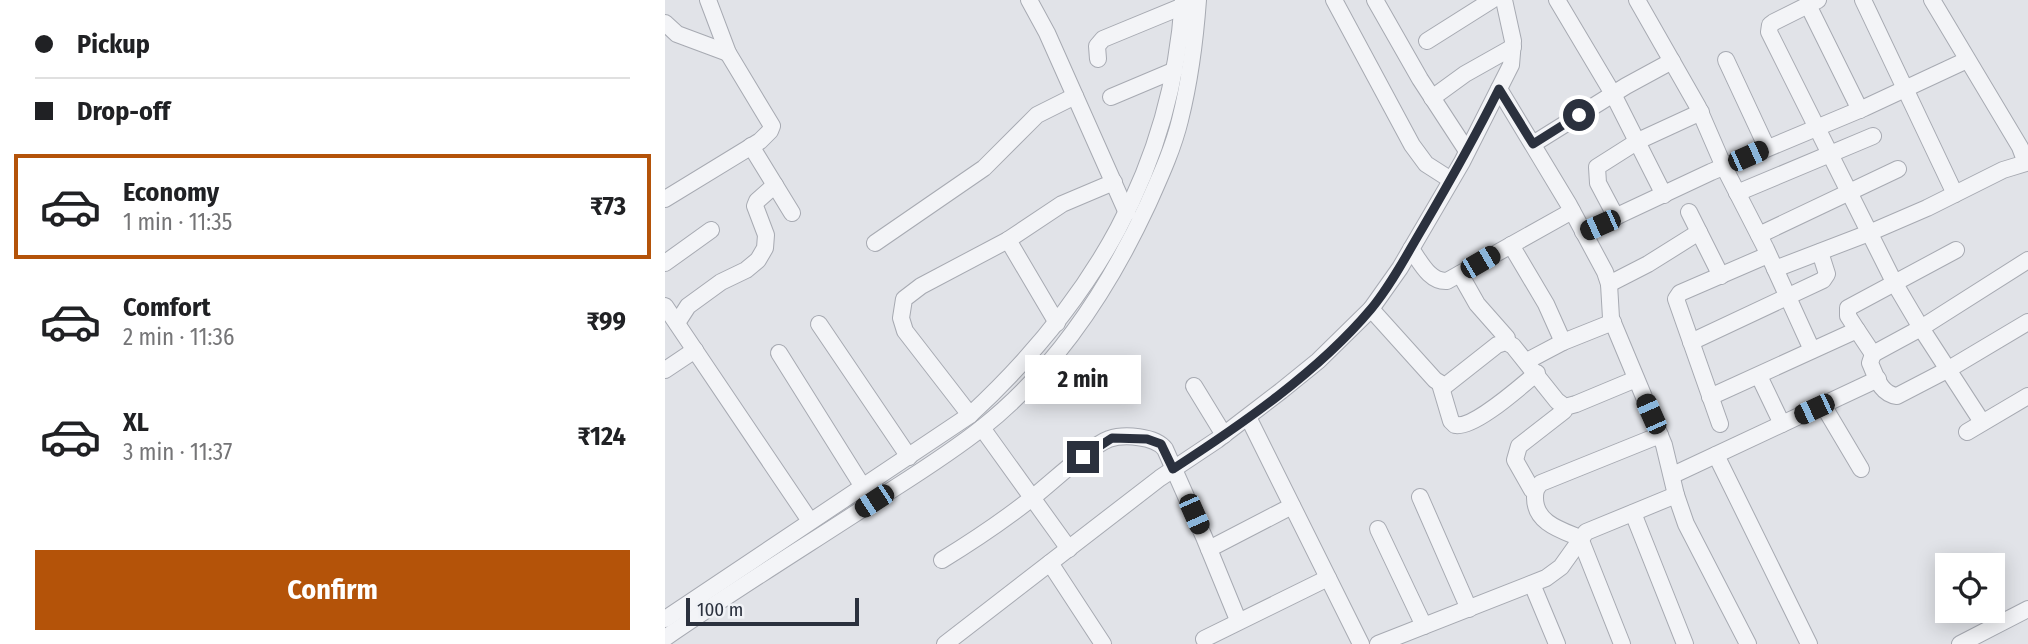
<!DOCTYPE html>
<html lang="en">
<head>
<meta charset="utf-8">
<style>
	:root { --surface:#fff; --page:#f2f2f2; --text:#202124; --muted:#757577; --line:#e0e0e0; --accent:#b45309 }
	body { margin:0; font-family:"Fira Sans Condensed",sans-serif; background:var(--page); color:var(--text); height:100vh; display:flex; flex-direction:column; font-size:26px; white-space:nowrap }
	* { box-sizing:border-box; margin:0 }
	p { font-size:23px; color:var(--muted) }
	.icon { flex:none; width:38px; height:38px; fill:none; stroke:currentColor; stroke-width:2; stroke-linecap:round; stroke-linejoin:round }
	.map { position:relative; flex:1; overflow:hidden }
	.side { display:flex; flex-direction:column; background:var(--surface); width:665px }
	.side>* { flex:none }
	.top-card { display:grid; align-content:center; height:154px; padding:0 35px; background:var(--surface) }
	.tools { position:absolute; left:1270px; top:553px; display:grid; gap:14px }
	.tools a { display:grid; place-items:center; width:70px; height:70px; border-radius:0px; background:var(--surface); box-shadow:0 4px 18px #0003; font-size:35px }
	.scale { position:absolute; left:21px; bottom:18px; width:173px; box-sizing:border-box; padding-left:7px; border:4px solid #2b313e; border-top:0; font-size:19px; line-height:24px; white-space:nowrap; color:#2b313e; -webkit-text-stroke:5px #f0f2f6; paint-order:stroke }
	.end { position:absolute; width:32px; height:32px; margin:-16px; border:9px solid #2b313e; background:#fff; box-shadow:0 0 0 4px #fff }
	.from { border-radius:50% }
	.bubble { position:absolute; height:49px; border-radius:0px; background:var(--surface); box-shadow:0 4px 18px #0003; font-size:23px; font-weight:700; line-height:49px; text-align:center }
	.car { position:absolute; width:21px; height:42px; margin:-21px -10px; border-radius:9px; box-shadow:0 0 5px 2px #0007; background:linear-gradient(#222 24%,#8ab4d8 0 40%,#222 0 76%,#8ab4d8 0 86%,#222 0) }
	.top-card b { display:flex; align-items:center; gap:24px; height:66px; font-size:26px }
	.top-card b+b { border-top:2px solid var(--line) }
	.top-card i { width:18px; height:18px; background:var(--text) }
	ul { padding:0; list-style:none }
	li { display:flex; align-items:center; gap:21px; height:105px; margin:0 14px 10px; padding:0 21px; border:4px solid transparent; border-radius:0px }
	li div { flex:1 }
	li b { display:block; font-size:26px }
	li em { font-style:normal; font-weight:700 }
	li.active { border-color:var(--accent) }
	li>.icon { width:63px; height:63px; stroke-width:1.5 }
	.primary-button { display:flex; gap:14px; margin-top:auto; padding:14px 35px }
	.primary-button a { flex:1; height:80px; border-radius:0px; background:var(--accent); color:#fff; font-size:28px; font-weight:700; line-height:80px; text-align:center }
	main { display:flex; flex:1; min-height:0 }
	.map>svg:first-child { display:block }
</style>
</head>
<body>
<main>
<section class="side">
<div class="top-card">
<b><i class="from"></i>Pickup</b>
<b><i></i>Drop-off</b>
</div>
<ul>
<li class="active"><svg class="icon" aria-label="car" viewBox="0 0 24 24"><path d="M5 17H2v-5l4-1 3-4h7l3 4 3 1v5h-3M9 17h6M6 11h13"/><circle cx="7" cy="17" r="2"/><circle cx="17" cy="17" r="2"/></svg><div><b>Economy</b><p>1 min · 11:35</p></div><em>₹73</em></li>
<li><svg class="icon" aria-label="car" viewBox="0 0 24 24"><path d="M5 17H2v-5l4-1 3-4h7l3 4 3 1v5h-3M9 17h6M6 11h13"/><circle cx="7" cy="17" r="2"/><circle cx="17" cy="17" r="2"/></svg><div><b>Comfort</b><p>2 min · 11:36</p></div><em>₹99</em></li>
<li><svg class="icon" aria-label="car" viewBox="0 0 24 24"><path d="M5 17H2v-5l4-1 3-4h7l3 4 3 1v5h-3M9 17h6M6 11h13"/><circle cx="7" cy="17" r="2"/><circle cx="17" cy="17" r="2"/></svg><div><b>XL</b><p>3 min · 11:37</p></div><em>₹124</em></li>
</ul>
<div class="primary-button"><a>Confirm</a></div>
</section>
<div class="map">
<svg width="1363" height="644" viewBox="0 0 1363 644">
	<rect width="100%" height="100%" fill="#e1e3e8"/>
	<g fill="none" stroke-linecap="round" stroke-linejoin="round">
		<defs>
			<g id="minor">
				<path d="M364 0 382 33 462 213"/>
				<path d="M669 0 747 145 761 164 786 180"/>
				<path d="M710 0 755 79 802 151"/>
				<path d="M892 0 948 94 999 195"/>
				<path d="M972 0 1033 107 1059 167 1101 249 1147 350"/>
				<path d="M1153 0 1109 22 1105 25 1104 32 1230 284 1256 328 1317 422"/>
				<path d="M1198 0 1290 194"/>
				<path d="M1143 5 1195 110"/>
				<path d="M0 23 12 34 63 53"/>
				<path d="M762 41 827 0"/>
				<path d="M433 59 432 46 438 39 518 6"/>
				<path d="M1061 60 1102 148"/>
				<path d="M834 89 904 205 940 272 944 284 946 318 999 445 1011 495 1021 524 1083 644"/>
				<path d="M446 97 510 70"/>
				<path d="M767 98 800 74 848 47"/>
				<path d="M868 144 961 86 1007 61"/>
				<path d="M86 146 127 213"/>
				<path d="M1072 193 1208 136"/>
				<path d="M0 199 95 141 105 131 107 126 63 53 43 0"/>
				<path d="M1024 212 1056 276"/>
				<path d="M951 217 933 183 932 167 973 141 1036 112"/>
				<path d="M918 232 1046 172 1199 108 1302 60"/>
				<path d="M1094 235 1233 169"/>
				<path d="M343 240 392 323"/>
				<path d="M210 243 319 168 372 115 410 96"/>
				<path d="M846 245 881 304 898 342"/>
				<path d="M746 249C755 261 764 282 782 281L907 211"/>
				<path d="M0 263 46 230"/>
				<path d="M1110 269 1204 233 1262 208 1338 170 1361 163 1355 147 1267 0"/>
				<path d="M795 274 812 304 842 338"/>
				<path d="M944 284 983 264 1034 232"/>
				<path d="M0 306 145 521"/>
				<path d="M706 309 770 380 780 386 832 345 841 342 848 346 892 401 900 407 911 404 971 379"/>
				<path d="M12 323 23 306 56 282 81 270 93 260 100 248 101 235 90 206 92 201 110 185"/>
				<path d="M154 324 244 457"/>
				<path d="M1192 330 1183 316V308L1291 250"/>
				<path d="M1026 342 1158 280 1162 274 1155 252"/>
				<path d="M114 353 198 487"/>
				<path d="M1208 354 1205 363C1211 376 1215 394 1232 396L1284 369 1363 322"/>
				<path d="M862 361 898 342 948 322"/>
				<path d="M0 370 30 350"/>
				<path d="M1094 376 1117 424"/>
				<path d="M775 384 786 421 790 425C809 429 856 386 872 373"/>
				<path d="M529 386 559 435"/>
				<path d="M1045 397 1192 330 1208 354 1256 328 1363 260"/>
				<path d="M1158 405 1196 469"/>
				<path d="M305 415 240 331 236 318 239 299 256 286 343 240 397 204 449 182"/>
				<path d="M583 417 696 644"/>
				<path d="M1055 424 1011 299 1015 293 1103 255"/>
				<path d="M317 428 404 549"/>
				<path d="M1302 432 1363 396"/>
				<path d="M1051 455 1144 644"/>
				<path d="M1008 475 1213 379"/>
				<path d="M872 486 867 490 850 460 854 446 899 411"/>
				<path d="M755 497 804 609"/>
				<path d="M968 513 1020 644"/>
				<path d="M713 529 759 626"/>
				<path d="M544 549 627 506"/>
				<path d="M277 560C308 541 338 521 367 498 385 484 425 446 444 439 459 434 490 436 500 449L539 537 573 620"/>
				<path d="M385 563 438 644"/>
				<path d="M867 584 892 644"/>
				<path d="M0 619 305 415C427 302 507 169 518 0"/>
				<path d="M0 638C68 591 139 547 208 502 245 478 283 455 318 427 391 369 444 288 483 204 495 177 508 149 515 120 525 80 530 41 533 0"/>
				<path d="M539 639 663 578"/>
				<path d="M280 644 495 478 552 440 616 391 653 361 706 309 735 268 797 162 846 65 848 41 839 0"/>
				<path d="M713 644 881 578 896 567 921 532 1011 495"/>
				<path d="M957 644 915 538C896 530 870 523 870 498 870 491 871 488 876 483L995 435"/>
				<path d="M1295 644 1363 609"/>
			</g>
		</defs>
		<use href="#minor" stroke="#a7aab2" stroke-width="18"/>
		<use href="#minor" stroke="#f3f4f7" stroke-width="16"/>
	</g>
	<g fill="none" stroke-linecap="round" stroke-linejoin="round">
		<path stroke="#2b313e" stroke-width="9" d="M418 457 447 438 482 439 496 444 508 469C576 425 653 372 706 309 726 285 741 256 757 229 784 183 810 137 834 89L868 144 914 115"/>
	</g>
</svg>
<div class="tools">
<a><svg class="icon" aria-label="locate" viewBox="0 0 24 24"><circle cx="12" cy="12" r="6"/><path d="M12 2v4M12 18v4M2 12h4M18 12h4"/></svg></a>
</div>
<div class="scale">100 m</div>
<i class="end from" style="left:914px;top:115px"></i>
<i class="end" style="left:418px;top:457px"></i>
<div class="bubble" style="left:360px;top:355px;width:116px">2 min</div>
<i class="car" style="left:1083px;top:156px;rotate:66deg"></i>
<i class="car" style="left:935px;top:225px;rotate:246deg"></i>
<i class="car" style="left:815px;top:262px;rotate:60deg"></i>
<i class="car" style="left:1149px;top:409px;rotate:245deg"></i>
<i class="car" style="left:986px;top:414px;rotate:336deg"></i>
<i class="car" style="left:209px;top:501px;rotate:237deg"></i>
<i class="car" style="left:529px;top:514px;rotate:156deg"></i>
</div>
</main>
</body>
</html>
